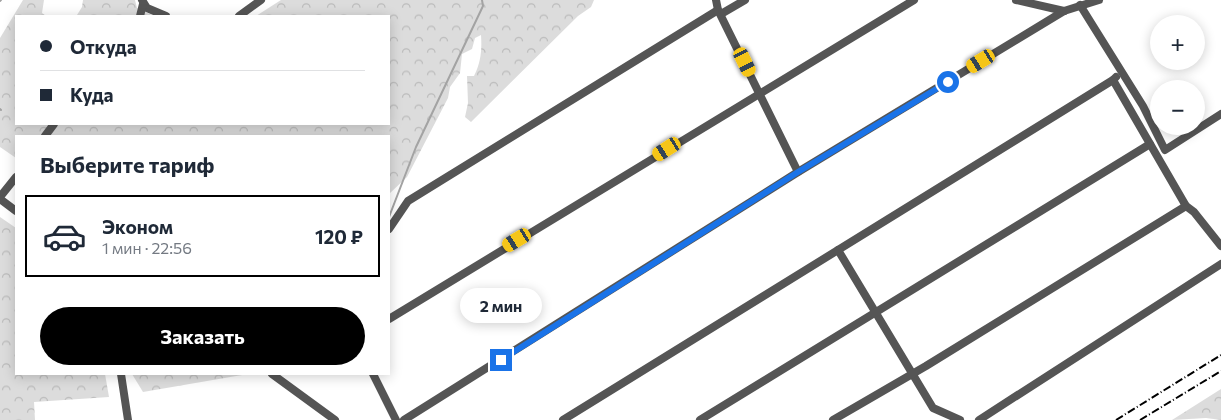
<!DOCTYPE html>
<html lang="ru">
<head>
<meta charset="utf-8">
<style>
	:root { --surface:#fff; --page:#f2f2f3; --text:#1f2937; --muted:#747a83; --line:#e0e1e3; --accent:#000 }
	body { margin:0; font-family:Commissioner,sans-serif; background:var(--page); color:var(--text); height:100vh; display:flex; flex-direction:column; font-size:19px; white-space:nowrap }
	* { box-sizing:border-box; margin:0 }
	p { font-size:16px; color:var(--muted) }
	.icon { flex:none; width:28px; height:28px; fill:none; stroke:currentColor; stroke-width:2; stroke-linecap:round; stroke-linejoin:round }
	.map { position:relative; flex:1; overflow:hidden }
	.side { position:absolute; left:15px; top:135px; width:375px; height:240px; display:flex; flex-direction:column; background:var(--surface); border-radius:0px; box-shadow:0 2px 12px #0003 }
	.side>* { flex:none }
	.banner { position:absolute; left:15px; top:15px; width:375px; height:110px; border-radius:0px; box-shadow:0 2px 12px #0003; display:grid; align-content:center; height:110px; padding:0 25px; background:var(--surface) }
	.fabs { position:absolute; left:1150px; top:15px; display:grid; gap:10px }
	.fabs a { display:grid; place-items:center; width:55px; height:55px; border-radius:50%; background:var(--surface); box-shadow:0 2px 12px #0003; font-size:25px }
	.end { position:absolute; width:22px; height:22px; margin:-11px; border:6px solid #1a73e8; background:#fff; box-shadow:0 0 0 2px #fff }
	.from { border-radius:50% }
	.bubble { position:absolute; height:35px; border-radius:18px; background:var(--surface); box-shadow:0 2px 12px #0003; font-size:16px; font-weight:700; line-height:35px; text-align:center }
	.car { position:absolute; width:15px; height:30px; margin:-15px -8px; border-radius:6px; box-shadow:0 0 4px 1px #0007; background:linear-gradient(#f5c518 24%,#345 0 40%,#f5c518 0 76%,#345 0 86%,#f5c518 0) }
	.banner b { display:flex; align-items:center; gap:18px; height:48px; font-size:19px }
	.banner b+b { border-top:1px solid var(--line) }
	.banner i { width:12px; height:12px; background:var(--text) }
	ul { padding:0; list-style:none }
	li { display:flex; align-items:center; gap:15px; height:82px; margin:0 10px 8px; padding:0 15px; border:2px solid transparent; border-radius:0px }
	li div { flex:1 }
	li b { display:block; font-size:19px }
	li em { font-style:normal; font-weight:700 }
	li.current { border-color:var(--accent) }
	li>.icon { width:45px; height:45px; stroke-width:1.5 }
	h2 { padding:0 25px; font-size:22px; line-height:60px }
	.primary-button { display:flex; gap:10px; margin-top:auto; padding:10px 25px }
	.primary-button a { flex:1; height:58px; border-radius:30px; background:var(--accent); color:#fff; font-size:20px; font-weight:700; line-height:58px; text-align:center }
	.map>svg:first-child { display:block }
</style>
</head>
<body>
<div class="map">
<svg width="1221" height="420" viewBox="0 0 1221 420">
	<defs>
		<pattern id="forest-crowns" width="20" height="18" patternUnits="userSpaceOnUse" patternTransform="scale(1.25)"><rect width="20" height="18" fill="#dcdcdc"/><path d="M2 6a3 3 0 1 1 6 0M12 15a3 3 0 1 1 6 0" fill="none" stroke="#bbb"/></pattern>
	</defs>
	<rect width="100%" height="100%" fill="#fff"/>
	<g fill="url(#forest-crowns)">
		<path d="M23 0H44L42 13 46 16H16V124H389V16H256L281 0H594L591 7 578 16 471 122 465 117 468 103 467 76H474C481 62 482 50 481 35L475 38 472 49 462 54 460 73 450 87 448 98 407 177 389 194V136H16V158L0 147V38Z"/>
		<path d="M83 0H135L137 8 154 16H64L77 15 82 7Z"/>
		<path d="M0 217 16 228V374H105L109 397 34 402 35 420H0Z"/>
		<path d="M132 374H242V375L143 392Z"/>
		<path d="M1221 389V420L1206 418 1172 420Z"/>
	</g>
	<g fill="none" stroke-linecap="round" stroke-linejoin="round">
		<g stroke="#a3a3a3" stroke-width="2">
			<path d="M0 1 1 0"/>
			<path d="M0 109 1 110"/>
			<path d="M389 217 416 147 483 6 482 0"/>
		</g>
		<g stroke="#555" stroke-width="8">
			<path d="M142 0 147 8 166 16"/>
			<path d="M716 0 718 10 798 172"/>
			<path d="M1016 0 1064 11"/>
			<path d="M1080 5 1143 106 1165 150 1221 114"/>
			<path d="M721 14 745 0"/>
			<path d="M140 16 143 4"/>
			<path d="M239 16 261 0"/>
			<path d="M1116 77 1113 80 1186 206 1194 212 1221 246"/>
			<path d="M45 136 54 124"/>
			<path d="M0 197 16 177"/>
			<path d="M0 199 16 211"/>
			<path d="M389 229 408 201 718 10"/>
			<path d="M838 250 933 408 960 420"/>
			<path d="M389 319 914 0"/>
			<path d="M121 374 128 420"/>
			<path d="M272 374 335 420"/>
			<path d="M373 374 396 420"/>
			<path d="M404 420 798 172 1064 11 1099 0"/>
			<path d="M563 420 1113 80"/>
			<path d="M700 420 1150 144"/>
			<path d="M833 420 926 366 1186 206"/>
			<path d="M979 420 1221 264"/>
		</g>
		<g stroke="#000" stroke-width="2" stroke-dasharray="8 2.5 1 2.5" stroke-linecap="butt">
			<path d="M1116 420 1221 355"/>
			<path d="M1140 420 1221 371"/>
		</g>
	</g>
	<g fill="none" stroke-linecap="round" stroke-linejoin="round">
		<path stroke="#1a73e8" stroke-width="6" d="M501 360 798 172 948 82"/>
	</g>
</svg>
<div class="fabs">
<a>+</a>
<a>−</a>
</div>
<i class="end from" style="left:948px;top:82px"></i>
<i class="end" style="left:501px;top:360px"></i>
<div class="bubble" style="left:460px;top:288px;width:82px">2 мин</div>
<i class="car" style="left:981px;top:61px;rotate:239deg"></i>
<i class="car" style="left:745px;top:62px;rotate:154deg"></i>
<i class="car" style="left:667px;top:149px;rotate:238deg"></i>
<i class="car" style="left:517px;top:240px;rotate:239deg"></i>
<div class="banner">
<b><i class="from"></i>Откуда</b>
<b><i></i>Куда</b>
</div>
<section class="side">
<h2>Выберите тариф</h2>
<ul>
<li class="current"><svg class="icon" aria-label="car" viewBox="0 0 24 24"><path d="M5 17H2v-5l4-1 3-4h7l3 4 3 1v5h-3M9 17h6M6 11h13"/><circle cx="7" cy="17" r="2"/><circle cx="17" cy="17" r="2"/></svg><div><b>Эконом</b><p>1 мин · 22:56</p></div><em>120 ₽</em></li>
</ul>
<div class="primary-button"><a>Заказать</a></div>
</section>
</div>
</body>
</html>
